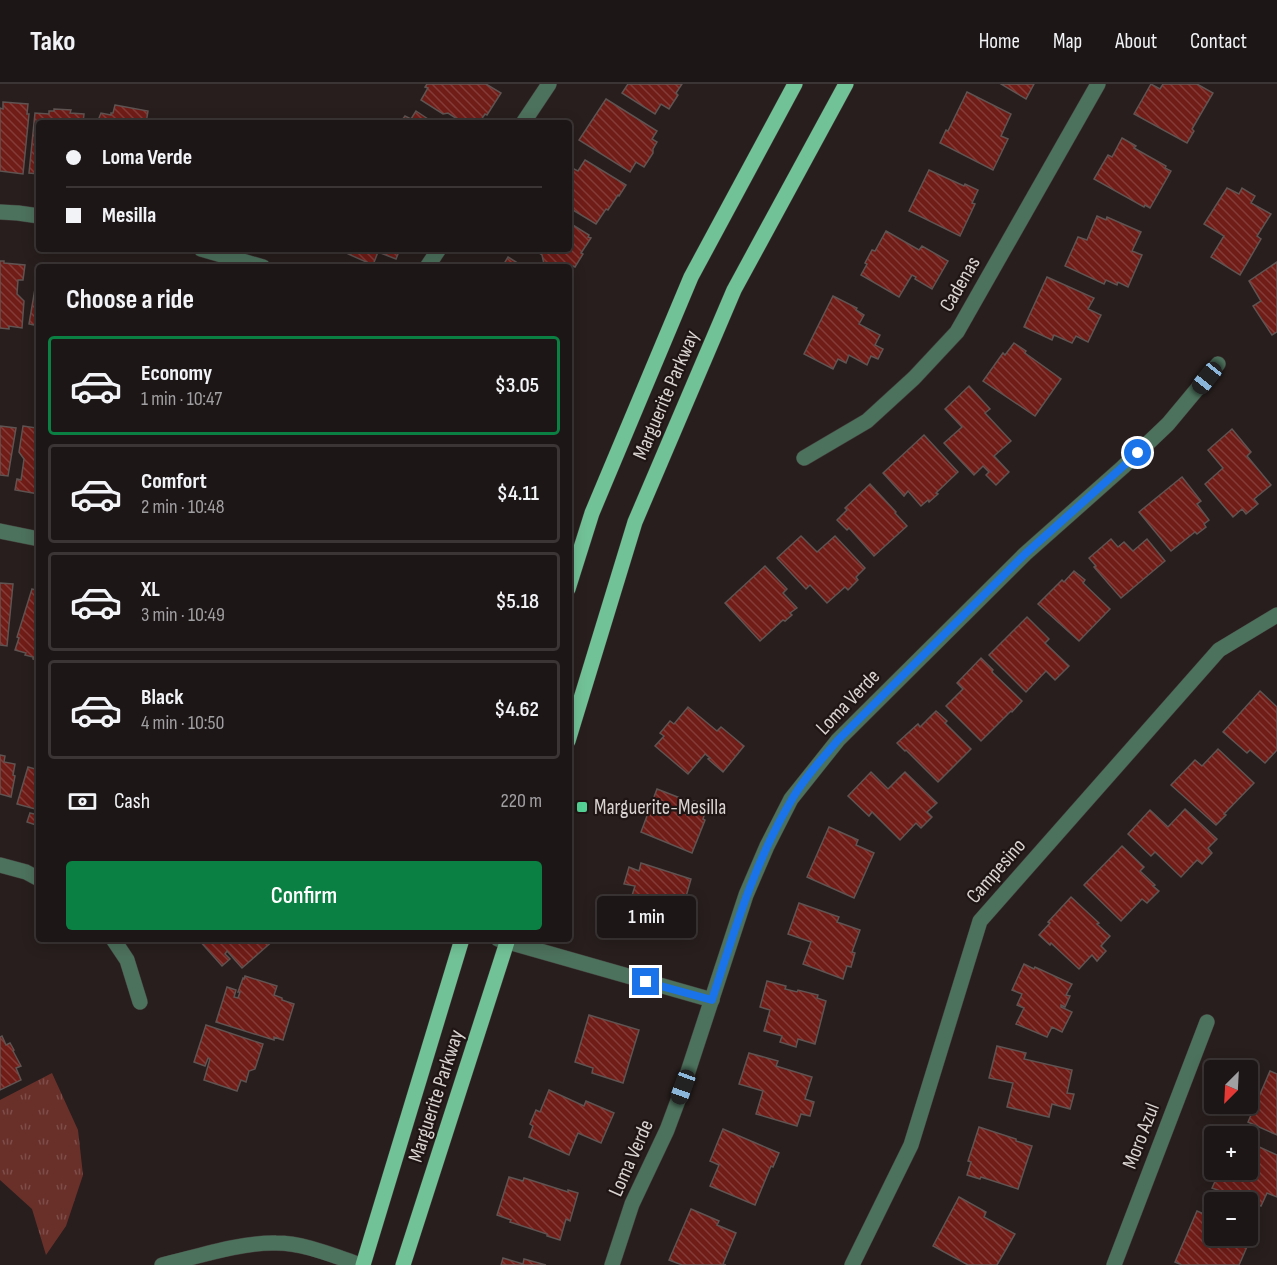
<!DOCTYPE html>
<html lang="en">
<head>
<meta charset="utf-8">
<style>
	:root { --surface:#1d1616; --page:#2a2323; --text:#f1f3f6; --muted:#a09fa1; --line:#3b3535; --accent:#0b8043 }
	body { margin:0; font-family:"Sofia Sans Condensed",sans-serif; background:var(--page); color:var(--text); height:100vh; display:flex; flex-direction:column; font-size:22px; white-space:nowrap }
	* { box-sizing:border-box; margin:0 }
	p { font-size:20px; color:var(--muted) }
	.icon { flex:none; width:33px; height:33px; fill:none; stroke:currentColor; stroke-width:2; stroke-linecap:round; stroke-linejoin:round }
	.map { position:relative; flex:1; overflow:hidden }
	.side { position:absolute; left:36px; top:180px; width:536px; height:678px; display:flex; flex-direction:column; background:var(--surface); border-radius:6px; box-shadow:0 3px 15px #0003,0 0 0 2px var(--line) }
	.side>* { flex:none }
	.hud { position:absolute; left:36px; top:36px; width:536px; height:132px; border-radius:6px; box-shadow:0 3px 15px #0003,0 0 0 2px var(--line); display:grid; align-content:center; height:132px; padding:0 30px; background:var(--surface) }
	.needle { width:39px; rotate:204deg }
	.fabs { position:absolute; left:1204px; top:976px; display:grid; gap:12px }
	.fabs a { display:grid; place-items:center; width:54px; height:54px; border-radius:6px; background:var(--surface); box-shadow:0 3px 15px #0003,0 0 0 2px var(--line); font-size:30px }
	.end { position:absolute; width:27px; height:27px; margin:-14px; border:8px solid #1a73e8; background:#fff; box-shadow:0 0 0 3px #fff }
	.from { border-radius:50% }
	.bubble { position:absolute; height:42px; border-radius:6px; background:var(--surface); box-shadow:0 3px 15px #0003,0 0 0 2px var(--line); font-size:20px; font-weight:600; line-height:42px; text-align:center }
	.car { position:absolute; width:18px; height:36px; margin:-18px -9px; border-radius:8px; box-shadow:0 0 4px 2px #0007; background:linear-gradient(#222 24%,#8ab4d8 0 40%,#222 0 76%,#8ab4d8 0 86%,#222 0) }
	.hud b { display:flex; align-items:center; gap:21px; height:57px; font-size:22px }
	.hud b+b { border-top:2px solid var(--line) }
	.hud i { width:15px; height:15px; background:var(--text) }
	ul { padding:0; list-style:none }
	li { display:flex; align-items:center; gap:18px; height:99px; margin:0 12px 9px; padding:0 18px; border:3px solid var(--line); border-radius:6px }
	li div { flex:1 }
	li b { display:block; font-size:22px }
	li em { font-style:normal; font-weight:600 }
	li.selected { border-color:var(--accent) }
	li>.icon { width:54px; height:54px; stroke-width:1.5 }
	h2 { padding:0 30px; font-size:27px; line-height:72px }
	.pay { display:flex; align-items:center; gap:15px; height:66px; padding:0 30px; font-size:22px }
	.pay p { margin-inline-start:auto }
	.action { display:flex; gap:12px; margin-top:auto; padding:12px 30px }
	.action a { flex:1; height:69px; border-radius:6px; background:var(--accent); color:#fff; font-size:24px; font-weight:600; line-height:69px; text-align:center }
	header { display:flex; align-items:center; gap:36px; box-sizing:border-box; height:84px; padding:0 30px; background:var(--surface); border-bottom:2px solid var(--line) }
	header strong { font-size:28px }
	nav { display:flex; gap:33px; margin-inline-start:auto; font-size:21px }
	.map>svg:first-child { display:block }
</style>
</head>
<body>
<header>
<strong>Tako</strong>
<nav><a>Home</a><a>Map</a><a>About</a><a>Contact</a></nav>
</header>
<div class="map">
<svg width="1277" height="1181" viewBox="0 0 1277 1181">
	<defs>
		<pattern id="grass-tufts" width="24" height="20" patternUnits="userSpaceOnUse" patternTransform="scale(1.5)"><rect width="24" height="20" fill="#69302a"/><path d="M3 7l-1-3M5 7V3M7 7l1-3M15 17l-1-3M17 17v-4M19 17l1-3" fill="none" stroke="#7e4d48"/></pattern>
		<pattern id="building-back-hatch" width="6" height="6" patternUnits="userSpaceOnUse" patternTransform="scale(1.5)"><rect width="6" height="6" fill="#701c17"/><path d="M-1 5l2 2M0 0l6 6M5-1l2 2" fill="none" stroke="#843c38"/></pattern>
	</defs>
	<rect width="100%" height="100%" fill="#271e1d"/>
	<path fill="url(#grass-tufts)" d="M52 989 78 1046 83 1091 66 1142 46 1171 32 1125 0 1096V1016Z"/>
	<g fill="url(#building-back-hatch)" stroke="#5f5452" stroke-width="1.5">
		<path d="M427 0H486L501 9 487 31 485 30 479 39H462V38L448 29 443 30 421 16 428 4 425 3Z"/>
		<path d="M628 0H682L676 9 678 11 669 25 661 20 655 30 622 9Z"/>
		<path d="M1001 0H1034L1026 15Z"/>
		<path d="M1151 0 1160 5 1163 0H1197L1213 9 1192 45 1194 47 1187 59 1134 30Z"/>
		<path d="M967 8 1011 30 1001 52 1008 55 993 86 940 59 946 46 948 47Z"/>
		<path d="M606 15 657 47 652 55 657 58 653 65V69L644 83 636 78 630 88 579 56Z"/>
		<path d="M3 18 28 20 27 30H29L23 90 0 87V24L3 25Z"/>
		<path d="M115 21 148 27 146 39H97L101 29 111 31V29H113Z"/>
		<path d="M54 25 71 26 70 29 84 30 83 39H39V90L29 89 35 29 49 30V27H54Z"/>
		<path d="M416 27 434 39H400L405 32 411 35Z"/>
		<path d="M1122 54 1136 62 1134 64 1166 82 1165 84 1171 87 1150 124 1145 121 1144 123 1094 95 1108 71 1112 73Z"/>
		<path d="M585 76 626 101 619 112 618 111 608 126 606 125 596 140 568 123V82L578 87Z"/>
		<path d="M929 86 964 102 965 100 978 106 972 119 975 120 960 152 909 127Z"/>
		<path d="M1227 104 1239 110 1242 104 1255 112 1251 119 1271 130 1257 152 1261 155 1240 191 1211 173 1224 152 1204 140Z"/>
		<path d="M1097 132 1106 136 1107 133 1141 148 1132 167 1142 171 1128 203 1118 198 1117 201 1106 196 1104 200 1065 182 1078 153 1087 156Z"/>
		<path d="M568 138 589 151 588 153 591 154 581 169 583 170 575 183 573 182 568 189V183H548L544 180 542 171 533 165H568Z"/>
		<path d="M886 147 919 166 922 162 948 177 932 205 915 195 916 193 912 191 899 213 861 191 867 180 865 179 872 166 875 167Z"/>
		<path d="M348 165H400L396 175 378 168 373 181 346 169Z"/>
		<path d="M508 173 524 183H502Z"/>
		<path d="M0 177H4V179L25 181 23 196H18L17 210 24 217 22 244 9 242V245L0 244Z"/>
		<path d="M1277 178V248L1272 251 1253 222 1261 217 1249 197Z"/>
		<path d="M37 193H39V242L29 240Z"/>
		<path d="M1047 193 1094 214 1088 225 1101 231 1088 258 1076 252 1072 259 1054 251 1052 256 1024 243Z"/>
		<path d="M833 212 857 224 856 226 864 231 859 240 880 251 875 261 883 265 878 275 871 272 867 281 849 271 846 279 838 275 833 285 804 270Z"/>
		<path d="M1014 259 1026 267 1025 269 1061 295 1035 332 983 297 1003 269 1005 271Z"/>
		<path d="M969 302 990 325 985 329 1011 357 994 372 1009 388 996 401 986 391 989 388 983 382 974 391 944 359 962 343 945 325Z"/>
		<path d="M0 342 16 344 8 392 0 391Z"/>
		<path d="M23 342 36 344 37 342H39V410L15 406 17 395 21 396 24 375 19 368Z"/>
		<path d="M1232 345 1251 368 1247 372 1271 401 1254 415 1258 420 1246 430 1242 425 1233 433 1205 400 1223 384 1208 366Z"/>
		<path d="M924 351 958 388 936 409 938 410 929 418 928 416 921 422 908 407 904 412 883 389Z"/>
		<path d="M1182 393 1201 417 1197 420 1209 436 1204 440 1206 443 1197 450 1195 448 1171 467 1139 428Z"/>
		<path d="M870 400 896 428 895 429 907 442 874 472 849 444 847 446 837 436 847 426 845 424Z"/>
		<path d="M801 452 817 468 835 452 865 484 856 493 858 496 848 506 845 503 827 519 810 501 806 505 777 474Z"/>
		<path d="M1111 455 1118 463 1124 458 1133 467 1147 455 1165 477 1121 514 1094 483 1096 482 1089 474Z"/>
		<path d="M765 482 787 505 783 509 797 524 790 529 792 531 785 537 783 536 760 557 725 519Z"/>
		<path d="M1074 487 1085 496 1083 499 1110 525 1079 557 1038 520 1062 496 1064 498Z"/>
		<path d="M0 499 13 500 7 562 0 561Z"/>
		<path d="M32 505 39 507V577L33 575V573L25 571 26 569 15 566 19 554 17 553Z"/>
		<path d="M1027 533 1049 555 1045 559 1069 582 1055 596 1046 587 1026 608 989 571Z"/>
		<path d="M981 574 993 586 992 588 1022 617 1012 628 1011 627 981 657 946 622 963 605 957 599Z"/>
		<path d="M1260 607 1277 623V666L1265 679 1250 666 1247 669 1223 648Z"/>
		<path d="M688 623 717 647 721 643 744 662 723 688 708 675 710 674 705 670 688 690 655 662 664 652 660 649 670 637 674 640Z"/>
		<path d="M936 627 947 637 945 639 971 665 938 698 906 666 905 667 897 659 918 640 920 643Z"/>
		<path d="M1218 665 1254 699 1224 730 1226 731 1216 741 1171 701 1195 676 1202 682Z"/>
		<path d="M0 671 5 672 4 678 15 680 13 691 15 692 11 713 0 710Z"/>
		<path d="M28 683 39 686V726L17 720Z"/>
		<path d="M871 688 888 705 905 688 937 719 927 728 932 733 921 744 916 739 900 756 872 728 869 732 848 712Z"/>
		<path d="M657 705 693 719 694 717 707 722 703 735 705 736 692 769 641 748Z"/>
		<path d="M1185 725 1217 755 1208 764 1212 769 1202 780 1197 776 1181 793 1155 768 1151 772 1128 750 1150 726 1168 743Z"/>
		<path d="M30 729 38 731 39 729V742L27 738Z"/>
		<path d="M829 743 858 756 856 761 874 769 854 814 807 793Z"/>
		<path d="M1122 762 1144 783 1140 787 1155 801 1153 802 1159 807 1147 819 1142 815 1121 837 1084 801Z"/>
		<path d="M641 779 691 795 683 823 672 819 669 829 662 827 657 845 625 834 635 802 624 800 629 783 639 787Z"/>
		<path d="M1071 813 1099 839 1097 840 1110 852 1101 862 1106 867 1097 877 1092 871 1079 885 1051 859 1050 861 1039 851 1050 839 1048 838Z"/>
		<path d="M799 819 839 833 837 838 860 846 852 868 855 869 851 883 847 882 843 895 803 880 811 858 788 850Z"/>
		<path d="M198 855H275L242 884 227 867 225 870 230 875 222 882Z"/>
		<path d="M1024 880 1034 885 1035 883 1072 900 1066 911 1070 912 1065 923 1061 921V923L1072 928 1062 948 1052 943 1047 953 1016 940 1024 924 1017 921 1022 910 1012 906Z"/>
		<path d="M245 892 277 902 274 911 282 914V916L294 920 283 956 274 953V956L216 938 227 903 236 906 234 913 238 914 240 908H238L243 894 244 895Z"/>
		<path d="M767 897 786 902 785 905 797 908 798 906 818 911 817 914 826 917 815 960 798 955 796 963 780 958 782 952 764 947 770 926 760 923Z"/>
		<path d="M589 931 639 946 623 999 592 989 593 984 575 978Z"/>
		<path d="M206 941 263 960 255 985 249 987 246 998 241 996 237 1007 204 996 210 975 208 974 205 982 194 978Z"/>
		<path d="M2 952 6 961 10 959 14 966 13 967 21 982 16 984 21 996 0 1006V953Z"/>
		<path d="M997 962 1026 969 1024 975 1072 986 1067 1009 1074 1010 1070 1025 1052 1020 1049 1033 1007 1023 1013 999 989 994Z"/>
		<path d="M749 969 778 977 776 982 812 993 805 1015 814 1018 810 1032 801 1030 797 1042 756 1030 763 1007 739 1000Z"/>
		<path d="M1270 987 1277 990V1051L1248 1038Z"/>
		<path d="M549 1006 584 1022 586 1017 614 1029 601 1059 578 1049 569 1071 529 1053 533 1042 530 1040 536 1026 540 1028Z"/>
		<path d="M979 1043 1016 1055V1057L1032 1062 1018 1105 981 1093 980 1095 967 1091 971 1078 968 1077Z"/>
		<path d="M723 1045 779 1069 773 1083 771 1082 755 1121 710 1102 719 1081 710 1077Z"/>
		<path d="M1257 1062 1277 1071V1113L1267 1109 1261 1122 1244 1115 1243 1119H1238L1228 1115 1231 1109 1227 1107 1226 1109 1212 1104 1218 1091 1214 1090 1216 1086H1248V1067L1254 1069Z"/>
		<path d="M509 1093 523 1097 524 1094 568 1108V1106L578 1109 570 1137 566 1135 560 1156 547 1152V1150L510 1138 511 1136 497 1131Z"/>
		<path d="M959 1113 986 1128 984 1133 1015 1150 997 1181H968L933 1162Z"/>
		<path d="M691 1125 719 1137 717 1141 736 1149 723 1180 726 1181H682L669 1176Z"/>
		<path d="M1197 1127 1215 1135V1152H1241L1250 1156 1239 1181H1182L1175 1178Z"/>
		<path d="M503 1174 523 1180 524 1175 546 1181H501Z"/>
	</g>
	<g fill="none" stroke-linecap="round" stroke-linejoin="round">
		<defs>
			<g id="minor">
				<path d="M523 39 549 0"/>
				<path d="M0 128 18 129 39 132"/>
				<path d="M201 165 263 183"/>
				<path d="M427 183 439 165"/>
				<path d="M804 374 867 337 914 294 957 248 1098 0"/>
				<path d="M0 447 39 455"/>
				<path d="M0 781 26 788 39 795"/>
				<path d="M113 855 127 876 140 918"/>
				<path d="M498 855 712 916"/>
				<path d="M162 1181C196 1173 242 1158 276 1159 305 1159 334 1172 361 1181"/>
				<path d="M612 1181 632 1120 667 1046 683 1003 746 811 767 762 791 715 838 656 1025 470 1123 383 1168 340 1218 280"/>
				<path d="M852 1181 911 1061 980 837 1219 566 1277 531"/>
				<path d="M1114 1181 1207 938"/>
			</g>
			<g id="major">
				<path d="M568 505 592 429 691 193 795 0"/>
				<path d="M568 657 635 438 734 206 846 0"/>
				<path d="M363 1181 462 855"/>
				<path d="M403 1181 508 855"/>
			</g>
		</defs>
		<use href="#minor" stroke="#433b3a" stroke-width="16"/>
		<use href="#major" stroke="#433b3a" stroke-width="16"/>
		<use href="#minor" stroke="#4c715c" stroke-width="15"/>
		<use href="#major" stroke="#72c297" stroke-width="15"/>
	</g>
	<g fill="none" stroke-linecap="round" stroke-linejoin="round">
		<path stroke="#1a73e8" stroke-width="8" d="M646 898 712 916C734 848 754 779 791 717 803 695 822 675 838 656L1025 470 1138 369"/>
	</g>
	<rect fill="#54d396" stroke="#1e1514" stroke-width="2" x="576" y="717" width="12" height="12" rx="3"/>
	<g text-anchor="middle" dominant-baseline="central" stroke-width="4.5" stroke-linejoin="round" paint-order="stroke">
		<g font-size="21" fill="#d8d2d1" stroke="#1e1514">
			<text transform="translate(960 200) rotate(-60)">Cadenas</text>
			<text transform="translate(666 311) rotate(-67)">Marguerite Parkway</text>
			<text transform="translate(848 618) rotate(-46)">Loma Verde</text>
			<text transform="translate(996 787) rotate(-49)">Campesino</text>
			<text transform="translate(436 1012) rotate(-72)">Marguerite Parkway</text>
			<text transform="translate(1141 1052) rotate(-69)">Moro Azul</text>
			<text transform="translate(631 1074) rotate(-66)">Loma Verde</text>
		</g>
		<g font-size="21" fill="#d8d2d1" stroke="#1e1514" text-anchor="start">
			<text x="594" y="723">Marguerite-Mesilla</text>
		</g>
	</g>
</svg>
<div class="fabs">
<a><svg class="needle" viewBox="-14 -14 28 28"><path d="M0-13l5 13h-10z" fill="#e53935"/><path d="M0 13l5-13h-10z" fill="#a09fa1"/></svg></a>
<a>+</a>
<a>−</a>
</div>
<i class="end from" style="left:1138px;top:369px"></i>
<i class="end" style="left:646px;top:898px"></i>
<div class="bubble" style="left:597px;top:812px;width:99px">1 min</div>
<i class="car" style="left:1207px;top:294px;rotate:219deg"></i>
<i class="car" style="left:683px;top:1003px;rotate:200deg"></i>
<div class="hud">
<b><i class="from"></i>Loma Verde</b>
<b><i></i>Mesilla</b>
</div>
<section class="side">
<h2>Choose a ride</h2>
<ul>
<li class="selected"><svg class="icon" aria-label="car" viewBox="0 0 24 24"><path d="M5 17H2v-5l4-1 3-4h7l3 4 3 1v5h-3M9 17h6M6 11h13"/><circle cx="7" cy="17" r="2"/><circle cx="17" cy="17" r="2"/></svg><div><b>Economy</b><p>1 min · 10:47</p></div><em>$3.05</em></li>
<li><svg class="icon" aria-label="car" viewBox="0 0 24 24"><path d="M5 17H2v-5l4-1 3-4h7l3 4 3 1v5h-3M9 17h6M6 11h13"/><circle cx="7" cy="17" r="2"/><circle cx="17" cy="17" r="2"/></svg><div><b>Comfort</b><p>2 min · 10:48</p></div><em>$4.11</em></li>
<li><svg class="icon" aria-label="car" viewBox="0 0 24 24"><path d="M5 17H2v-5l4-1 3-4h7l3 4 3 1v5h-3M9 17h6M6 11h13"/><circle cx="7" cy="17" r="2"/><circle cx="17" cy="17" r="2"/></svg><div><b>XL</b><p>3 min · 10:49</p></div><em>$5.18</em></li>
<li><svg class="icon" aria-label="car" viewBox="0 0 24 24"><path d="M5 17H2v-5l4-1 3-4h7l3 4 3 1v5h-3M9 17h6M6 11h13"/><circle cx="7" cy="17" r="2"/><circle cx="17" cy="17" r="2"/></svg><div><b>Black</b><p>4 min · 10:50</p></div><em>$4.62</em></li>
</ul>
<div class="pay"><svg class="icon" aria-label="cash" viewBox="0 0 24 24"><path d="M3 7h18v10H3z"/><circle cx="12" cy="12" r="2"/></svg>Cash<p>220 m</p></div>
<div class="action"><a>Confirm</a></div>
</section>
</div>
</body>
</html>
